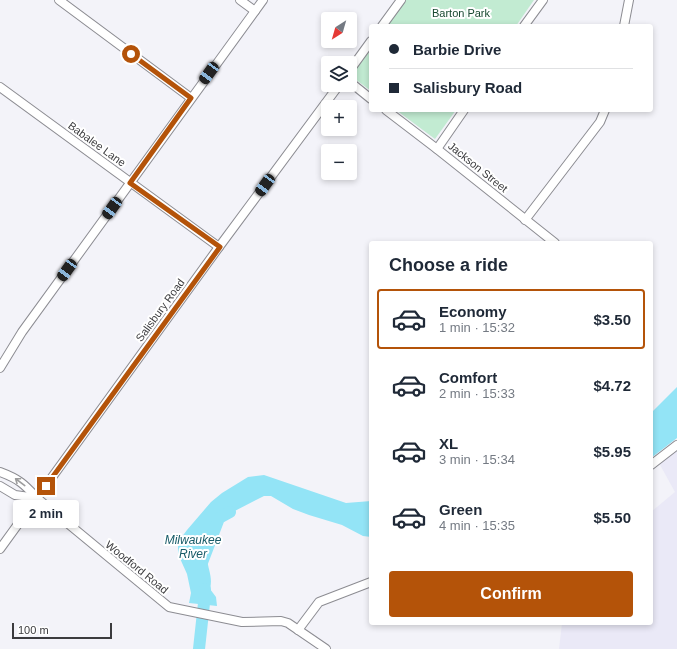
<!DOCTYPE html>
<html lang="en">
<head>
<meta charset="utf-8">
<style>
	:root { --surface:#fff; --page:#f2f2f3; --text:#1f2937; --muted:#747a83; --line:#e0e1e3; --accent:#b45309 }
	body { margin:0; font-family:Helvetica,sans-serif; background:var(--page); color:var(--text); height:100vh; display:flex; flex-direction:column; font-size:15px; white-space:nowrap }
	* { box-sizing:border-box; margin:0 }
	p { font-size:13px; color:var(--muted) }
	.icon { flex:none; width:22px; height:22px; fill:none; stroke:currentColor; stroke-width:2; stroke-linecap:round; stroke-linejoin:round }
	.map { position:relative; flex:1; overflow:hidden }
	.details { position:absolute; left:369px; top:241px; width:284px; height:384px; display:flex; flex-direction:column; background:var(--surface); border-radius:4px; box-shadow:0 2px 6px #0003 }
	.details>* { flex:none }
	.hud { position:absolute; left:369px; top:24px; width:284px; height:88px; border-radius:4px; box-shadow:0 2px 6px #0003; display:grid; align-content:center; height:88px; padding:0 20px; background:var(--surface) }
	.needle { width:26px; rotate:217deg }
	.fabs { position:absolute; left:321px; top:12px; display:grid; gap:8px }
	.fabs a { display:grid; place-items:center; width:36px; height:36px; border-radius:4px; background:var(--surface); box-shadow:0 2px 6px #0003; font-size:20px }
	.scale { position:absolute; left:12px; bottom:10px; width:100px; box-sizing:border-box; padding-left:4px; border:2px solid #3b3b3e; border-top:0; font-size:11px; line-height:14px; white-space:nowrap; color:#3b3b3e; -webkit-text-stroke:3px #fff; paint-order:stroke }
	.end { position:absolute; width:18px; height:18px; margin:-9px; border:5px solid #b45309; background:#fff; box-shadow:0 0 0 2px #fff }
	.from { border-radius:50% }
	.bubble { position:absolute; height:28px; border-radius:4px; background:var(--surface); box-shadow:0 2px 6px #0003; font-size:13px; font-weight:700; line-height:28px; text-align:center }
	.car { position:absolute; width:12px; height:24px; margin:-12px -6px; border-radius:5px; box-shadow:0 0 3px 1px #0007; background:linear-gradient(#222 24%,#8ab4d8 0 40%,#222 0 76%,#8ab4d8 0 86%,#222 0) }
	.hud b { display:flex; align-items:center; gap:14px; height:38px; font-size:15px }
	.hud b+b { border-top:1px solid var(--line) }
	.hud i { width:10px; height:10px; background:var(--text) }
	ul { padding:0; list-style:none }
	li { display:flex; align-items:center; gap:12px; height:60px; margin:0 8px 6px; padding:0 12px; border:2px solid transparent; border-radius:4px }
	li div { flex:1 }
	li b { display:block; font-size:15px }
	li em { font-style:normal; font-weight:700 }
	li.on { border-color:var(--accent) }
	li>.icon { width:36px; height:36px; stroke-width:1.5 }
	h2 { padding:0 20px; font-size:18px; line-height:48px }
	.cta { display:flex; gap:8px; margin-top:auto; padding:8px 20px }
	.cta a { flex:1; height:46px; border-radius:4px; background:var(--accent); color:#fff; font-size:16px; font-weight:700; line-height:46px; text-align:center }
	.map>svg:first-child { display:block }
</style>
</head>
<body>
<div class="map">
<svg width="677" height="649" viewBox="0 0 677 649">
	<rect width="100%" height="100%" fill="#f3f3f9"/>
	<path fill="#eae9f7" d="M677 449V649H559L562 623H651V512L675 492 659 463Z"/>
	<g fill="#c2ebd2">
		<path d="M406 0H534L516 26H387Z"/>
		<path d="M371 49V91L351 76Z"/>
		<path d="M396 110H456L435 139Z"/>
	</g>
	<g fill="#93e4f6">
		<path d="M677 387V438L651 458V413Z"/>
		<path d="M264 475 346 503 371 501V537L363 536 342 525 309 515 293 509 271 496H264L223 517C219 521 213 523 211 527 207 534 206 550 207 558 208 570 213 577 210 589L216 597 217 606 189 603 191 593 187 574 178 554V542L187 530 211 502 222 493 248 477Z"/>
	</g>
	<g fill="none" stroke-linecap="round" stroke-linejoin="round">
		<g stroke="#93e4f6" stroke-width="12">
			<path d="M201 565 219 518 230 512"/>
			<path d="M199 649 205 594V589"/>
		</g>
		<defs>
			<g id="minor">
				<path d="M59 0 191 98"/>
				<path d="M240 0 255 11"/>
				<path d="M382 26 401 0"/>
				<path d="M524 26 543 0"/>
				<path d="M624 26 629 0"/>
				<path d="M350 70 371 41"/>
				<path d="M350 82 371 99"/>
				<path d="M0 87 219 247"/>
				<path d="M386 110 437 149 555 243"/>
				<path d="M437 149 464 110"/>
				<path d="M525 220 600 122 605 110"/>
				<path d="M0 368 22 332 263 0"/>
				<path d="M651 465 677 445"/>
				<path d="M0 472C19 479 24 484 37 498L169 607 242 622 281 621 288 623 326 649"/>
				<path d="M0 486 15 495 37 498"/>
				<path d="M0 549 219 247 339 85"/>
				<path d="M298 630 319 602 371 582"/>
			</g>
		</defs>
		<use href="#minor" stroke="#8c8c92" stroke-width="10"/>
		<use href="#minor" stroke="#fff" stroke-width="8"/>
	</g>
	<defs><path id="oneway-shaft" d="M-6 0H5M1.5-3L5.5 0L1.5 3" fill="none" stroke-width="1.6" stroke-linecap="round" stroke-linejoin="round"/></defs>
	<use stroke="#9d9d9e" href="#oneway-shaft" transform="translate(20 482) rotate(-143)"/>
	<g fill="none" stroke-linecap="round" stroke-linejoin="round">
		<path stroke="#b45309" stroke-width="5" d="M46 486 220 247 130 183 191 98 131 54"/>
	</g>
	<g text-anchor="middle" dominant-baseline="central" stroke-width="4" stroke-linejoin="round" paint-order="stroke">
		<g font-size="11" fill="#184830" stroke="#fff">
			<text x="461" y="13">Barton Park</text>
		</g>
		<g font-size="11" fill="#3b3b3e" stroke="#fff">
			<text transform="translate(97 144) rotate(36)">Babalee Lane</text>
			<text transform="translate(478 167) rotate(39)">Jackson Street</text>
			<text transform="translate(160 310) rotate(-54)">Salisbury Road</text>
			<text transform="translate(137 567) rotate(39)">Woodford Road</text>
		</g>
		<g font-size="12" font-style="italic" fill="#175b68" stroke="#fff">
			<text x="193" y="540">Milwaukee<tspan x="193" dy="14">River</tspan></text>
		</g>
	</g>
</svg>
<div class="fabs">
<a><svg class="needle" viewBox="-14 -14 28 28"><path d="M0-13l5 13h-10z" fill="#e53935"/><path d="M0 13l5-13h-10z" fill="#747a83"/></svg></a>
<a><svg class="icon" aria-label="layers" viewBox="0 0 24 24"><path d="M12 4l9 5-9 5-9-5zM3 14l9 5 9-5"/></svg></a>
<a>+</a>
<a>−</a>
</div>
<div class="scale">100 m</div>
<i class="end from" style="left:131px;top:54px"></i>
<i class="end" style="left:46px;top:486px"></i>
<div class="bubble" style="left:13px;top:500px;width:66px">2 min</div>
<i class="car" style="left:209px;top:73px;rotate:216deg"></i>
<i class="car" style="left:265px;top:185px;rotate:216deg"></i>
<i class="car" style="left:112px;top:208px;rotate:216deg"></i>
<i class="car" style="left:67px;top:270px;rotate:216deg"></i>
<div class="hud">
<b><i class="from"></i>Barbie Drive</b>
<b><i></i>Salisbury Road</b>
</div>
<section class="details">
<h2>Choose a ride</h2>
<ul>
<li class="on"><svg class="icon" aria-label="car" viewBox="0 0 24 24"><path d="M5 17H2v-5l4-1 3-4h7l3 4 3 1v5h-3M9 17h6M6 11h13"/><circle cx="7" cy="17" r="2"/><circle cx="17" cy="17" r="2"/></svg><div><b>Economy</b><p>1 min · 15:32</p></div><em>$3.50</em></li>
<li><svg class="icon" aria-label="car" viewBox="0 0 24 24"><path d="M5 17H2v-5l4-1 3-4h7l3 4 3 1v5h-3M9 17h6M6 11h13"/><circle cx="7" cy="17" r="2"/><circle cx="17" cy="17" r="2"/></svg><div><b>Comfort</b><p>2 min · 15:33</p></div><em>$4.72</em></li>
<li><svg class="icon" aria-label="car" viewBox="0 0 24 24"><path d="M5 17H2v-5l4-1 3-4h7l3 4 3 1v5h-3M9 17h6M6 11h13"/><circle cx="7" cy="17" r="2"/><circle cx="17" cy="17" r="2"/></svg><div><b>XL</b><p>3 min · 15:34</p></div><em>$5.95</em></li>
<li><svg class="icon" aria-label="car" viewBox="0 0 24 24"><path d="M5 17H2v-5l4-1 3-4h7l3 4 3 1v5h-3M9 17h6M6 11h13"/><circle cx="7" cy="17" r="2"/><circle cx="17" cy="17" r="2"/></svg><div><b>Green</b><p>4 min · 15:35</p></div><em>$5.50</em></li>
</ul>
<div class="cta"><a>Confirm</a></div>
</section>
</div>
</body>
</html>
